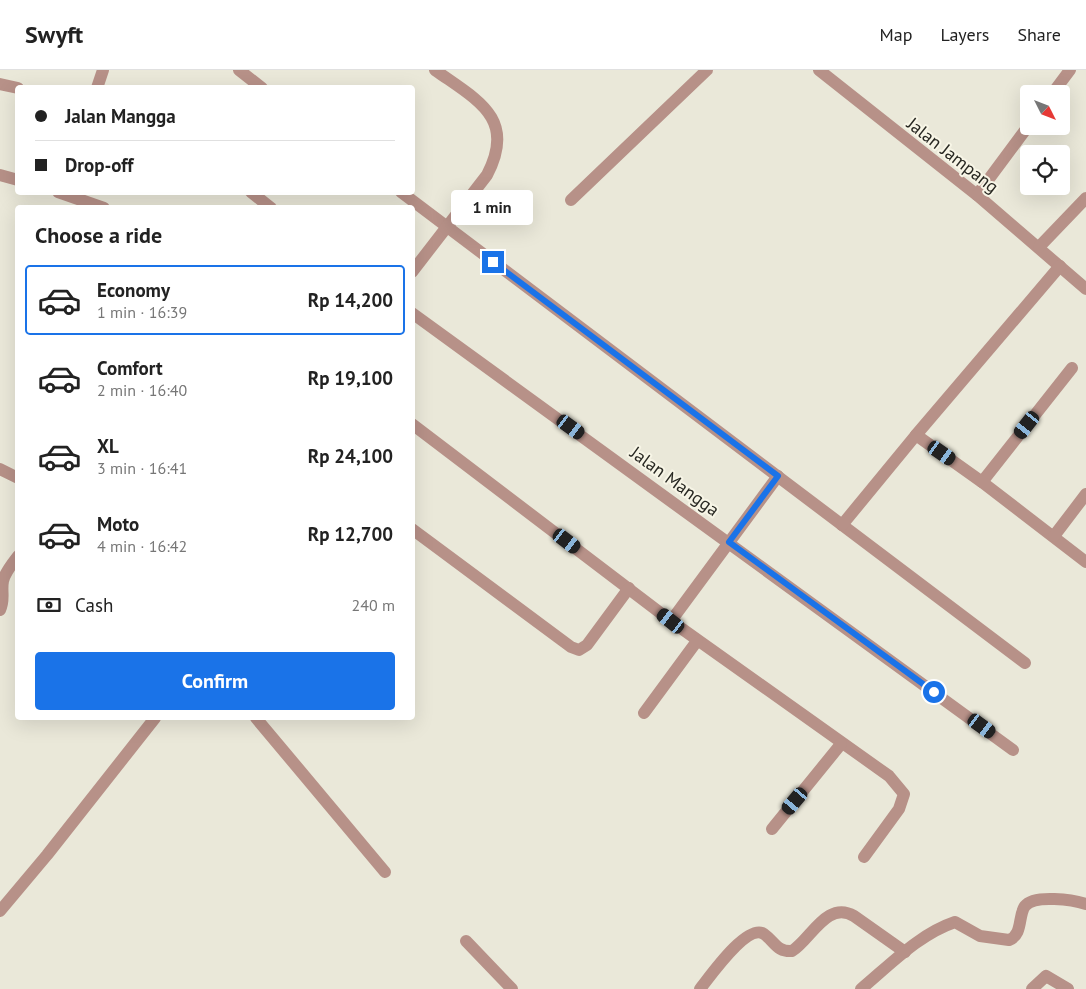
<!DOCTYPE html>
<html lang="en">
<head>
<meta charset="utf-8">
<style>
	:root { --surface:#fff; --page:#f6f6f6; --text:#222; --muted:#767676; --line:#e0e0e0; --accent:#1a73e8 }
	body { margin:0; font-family:"PT Sans",sans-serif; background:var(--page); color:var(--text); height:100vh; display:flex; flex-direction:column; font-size:19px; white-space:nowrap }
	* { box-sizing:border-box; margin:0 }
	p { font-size:16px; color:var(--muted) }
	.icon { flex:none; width:28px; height:28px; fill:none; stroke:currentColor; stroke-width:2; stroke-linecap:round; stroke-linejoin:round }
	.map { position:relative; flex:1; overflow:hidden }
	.panel { position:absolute; left:15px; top:135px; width:400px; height:515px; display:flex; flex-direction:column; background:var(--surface); border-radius:5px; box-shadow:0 5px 20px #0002 }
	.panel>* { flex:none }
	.hud { position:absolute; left:15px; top:15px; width:400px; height:110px; border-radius:5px; box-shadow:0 5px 20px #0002; display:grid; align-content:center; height:110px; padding:0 20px; background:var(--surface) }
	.needle { width:32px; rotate:132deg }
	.controls { position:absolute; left:1020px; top:15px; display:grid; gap:10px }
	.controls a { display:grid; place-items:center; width:50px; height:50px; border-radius:5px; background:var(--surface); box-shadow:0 5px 20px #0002; font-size:25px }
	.end { position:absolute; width:22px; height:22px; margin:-11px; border:6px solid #1a73e8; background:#fff; box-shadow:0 0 0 2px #fff }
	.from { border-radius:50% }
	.bubble { position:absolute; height:35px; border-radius:5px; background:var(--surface); box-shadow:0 5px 20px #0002; font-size:16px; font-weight:800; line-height:35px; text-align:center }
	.car { position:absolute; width:15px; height:30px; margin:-15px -8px; border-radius:6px; box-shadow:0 0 4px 1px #0007; background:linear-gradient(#222 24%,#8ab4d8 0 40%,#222 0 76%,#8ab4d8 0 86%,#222 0) }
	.hud b { display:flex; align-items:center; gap:18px; height:48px; font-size:19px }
	.hud b+b { border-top:1px solid var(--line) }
	.hud i { width:12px; height:12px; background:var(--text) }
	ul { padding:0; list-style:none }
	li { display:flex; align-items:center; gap:15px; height:70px; margin:0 10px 8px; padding:0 10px; border:2px solid transparent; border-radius:5px }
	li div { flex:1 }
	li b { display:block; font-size:19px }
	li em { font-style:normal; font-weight:800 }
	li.selected { border-color:var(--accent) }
	li>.icon { width:45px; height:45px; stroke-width:1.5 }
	h2 { padding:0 20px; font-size:22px; line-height:60px }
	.pay { display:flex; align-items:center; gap:12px; height:55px; padding:0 20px; font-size:19px }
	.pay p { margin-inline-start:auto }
	.cta { display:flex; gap:10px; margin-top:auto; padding:10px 20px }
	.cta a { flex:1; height:58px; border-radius:5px; background:var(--accent); color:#fff; font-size:20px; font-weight:800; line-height:58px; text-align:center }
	header { display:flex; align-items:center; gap:30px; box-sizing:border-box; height:70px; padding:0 25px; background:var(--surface); border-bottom:1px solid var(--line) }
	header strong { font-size:24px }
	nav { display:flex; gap:28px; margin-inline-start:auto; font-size:18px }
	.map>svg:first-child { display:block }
</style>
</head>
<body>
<header>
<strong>Swyft</strong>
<nav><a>Map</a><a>Layers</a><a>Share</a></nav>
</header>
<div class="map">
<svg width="1086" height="919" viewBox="0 0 1086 919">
	<rect width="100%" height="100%" fill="#eae8d9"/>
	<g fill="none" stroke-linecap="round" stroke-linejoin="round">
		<g stroke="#b79188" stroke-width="12">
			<path d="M239 0 262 18"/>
			<path d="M819 0 977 125 1086 219"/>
			<path d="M0 14 18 18"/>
			<path d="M97 18 103 0"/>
			<path d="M1052 24 1070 0"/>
			<path d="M0 105 18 110"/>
			<path d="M58 122 104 138"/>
			<path d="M251 122 271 138"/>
			<path d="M401 122 1025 593"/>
			<path d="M977 125 1029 55"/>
			<path d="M571 130 707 0"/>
			<path d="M1039 177 1086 128"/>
			<path d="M412 202 487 105C517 48 477 30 435 0"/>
			<path d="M412 243 1013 680"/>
			<path d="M412 354 671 551"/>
			<path d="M916 365 1060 196"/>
			<path d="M0 399 18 408"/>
			<path d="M778 406 671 551 889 706 904 724 899 739 864 787"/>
			<path d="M982 412 1072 298"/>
			<path d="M842 455 916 365 982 412 1086 492"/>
			<path d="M412 459 571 577 579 580 587 575 629 518"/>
			<path d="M1054 466 1086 424"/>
			<path d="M0 540C5 530 1 521 3 511 5 502 12 494 18 486"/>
			<path d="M644 643 697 571"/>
			<path d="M256 648 385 802"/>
			<path d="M772 759 841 674"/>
			<path d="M0 841 47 785 155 648"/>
			<path d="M466 871 512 919"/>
			<path d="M700 919C709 908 747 853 764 864 775 872 777 882 792 881 811 869 827 830 854 846L905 882"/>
			<path d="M861 919C890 895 919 864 955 852L980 866 1009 870C1023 865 1018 845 1025 836 1034 824 1074 830 1086 834"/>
			<path d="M1032 919 1046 906 1068 919"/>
		</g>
	</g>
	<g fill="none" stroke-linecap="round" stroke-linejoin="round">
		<path stroke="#1a73e8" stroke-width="6" d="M493 192 778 406 729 472 934 622"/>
	</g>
	<g text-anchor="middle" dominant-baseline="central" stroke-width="4" stroke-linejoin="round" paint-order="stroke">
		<g font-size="18" fill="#282822" stroke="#f7f5e6">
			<text transform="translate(953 85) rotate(38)">Jalan Jampang</text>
			<text transform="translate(675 411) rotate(36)">Jalan Mangga</text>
		</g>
	</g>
</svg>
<div class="controls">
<a><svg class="needle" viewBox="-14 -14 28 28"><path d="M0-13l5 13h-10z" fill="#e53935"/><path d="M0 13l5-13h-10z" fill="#767676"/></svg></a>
<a><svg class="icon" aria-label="locate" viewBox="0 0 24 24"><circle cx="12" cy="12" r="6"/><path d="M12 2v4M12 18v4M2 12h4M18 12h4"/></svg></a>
</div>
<i class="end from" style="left:934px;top:622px"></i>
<i class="end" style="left:493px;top:192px"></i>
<div class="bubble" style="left:451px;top:120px;width:82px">1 min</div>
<i class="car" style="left:1027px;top:355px;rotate:218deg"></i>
<i class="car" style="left:571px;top:357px;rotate:126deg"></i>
<i class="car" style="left:942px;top:383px;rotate:125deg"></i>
<i class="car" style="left:567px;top:471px;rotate:127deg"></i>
<i class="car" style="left:671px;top:551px;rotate:308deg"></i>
<i class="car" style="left:982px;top:656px;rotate:126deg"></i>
<i class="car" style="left:795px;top:731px;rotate:220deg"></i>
<div class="hud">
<b><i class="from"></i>Jalan Mangga</b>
<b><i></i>Drop-off</b>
</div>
<section class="panel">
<h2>Choose a ride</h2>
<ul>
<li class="selected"><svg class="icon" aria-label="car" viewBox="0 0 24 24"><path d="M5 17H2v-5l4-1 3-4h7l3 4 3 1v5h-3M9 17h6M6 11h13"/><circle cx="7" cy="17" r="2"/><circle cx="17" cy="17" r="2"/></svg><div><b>Economy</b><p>1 min · 16:39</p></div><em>Rp 14,200</em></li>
<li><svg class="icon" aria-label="car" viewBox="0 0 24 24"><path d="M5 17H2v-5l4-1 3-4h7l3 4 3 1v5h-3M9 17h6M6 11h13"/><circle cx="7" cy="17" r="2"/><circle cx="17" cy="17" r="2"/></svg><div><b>Comfort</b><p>2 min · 16:40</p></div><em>Rp 19,100</em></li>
<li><svg class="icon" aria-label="car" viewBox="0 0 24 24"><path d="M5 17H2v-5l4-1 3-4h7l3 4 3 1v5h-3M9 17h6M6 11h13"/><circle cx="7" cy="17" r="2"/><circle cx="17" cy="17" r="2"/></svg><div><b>XL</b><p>3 min · 16:41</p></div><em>Rp 24,100</em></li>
<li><svg class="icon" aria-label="car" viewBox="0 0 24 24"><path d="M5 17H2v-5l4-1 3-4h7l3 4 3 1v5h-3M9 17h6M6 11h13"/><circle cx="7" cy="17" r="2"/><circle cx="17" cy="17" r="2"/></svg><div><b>Moto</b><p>4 min · 16:42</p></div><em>Rp 12,700</em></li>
</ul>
<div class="pay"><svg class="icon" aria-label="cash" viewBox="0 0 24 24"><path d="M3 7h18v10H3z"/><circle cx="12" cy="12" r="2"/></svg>Cash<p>240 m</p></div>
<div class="cta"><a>Confirm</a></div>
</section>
</div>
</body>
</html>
